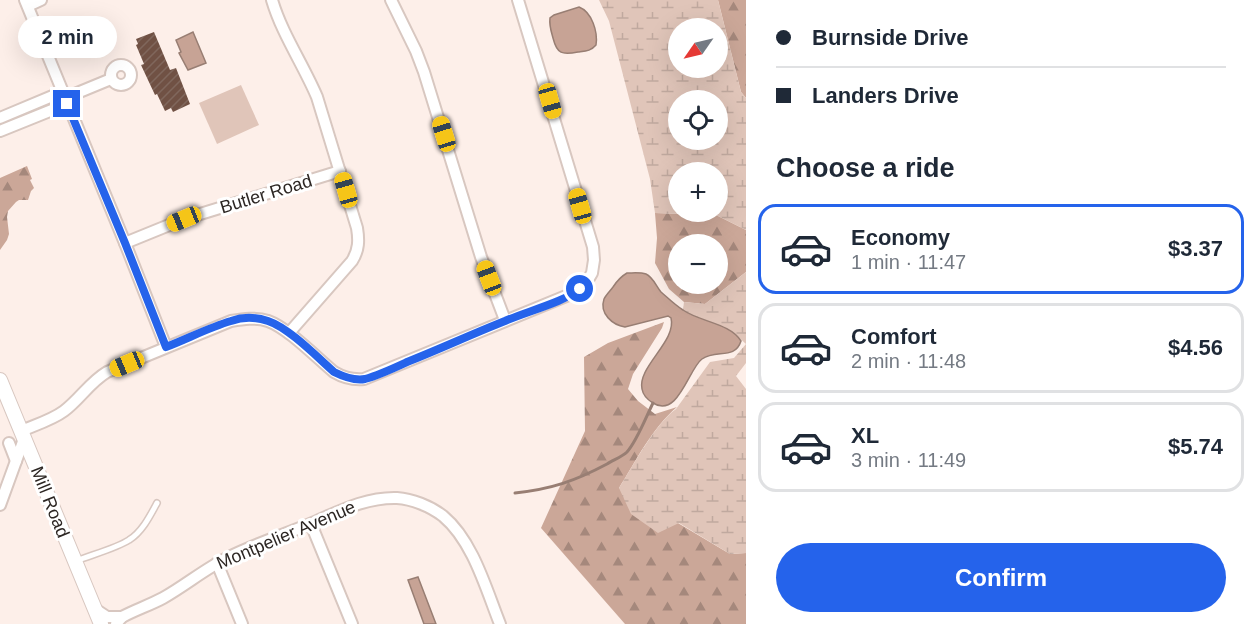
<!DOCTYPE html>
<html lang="en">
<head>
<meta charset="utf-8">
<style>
	:root { --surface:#fff; --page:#f2f2f3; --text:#1f2937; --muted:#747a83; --line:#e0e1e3; --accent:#2563eb }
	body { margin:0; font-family:Helvetica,sans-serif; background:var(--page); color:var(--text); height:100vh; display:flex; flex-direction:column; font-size:22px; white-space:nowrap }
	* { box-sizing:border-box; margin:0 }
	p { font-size:20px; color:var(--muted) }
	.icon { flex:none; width:33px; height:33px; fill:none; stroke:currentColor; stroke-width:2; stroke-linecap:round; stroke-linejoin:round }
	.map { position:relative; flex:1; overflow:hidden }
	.panel { display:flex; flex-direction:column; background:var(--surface); width:510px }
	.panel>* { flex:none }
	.guide { display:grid; align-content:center; height:132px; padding:0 30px; background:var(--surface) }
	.needle { width:39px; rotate:236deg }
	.fabs { position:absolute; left:668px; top:18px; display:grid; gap:12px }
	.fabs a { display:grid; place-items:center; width:60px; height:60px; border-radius:50%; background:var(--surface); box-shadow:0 6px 24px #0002; font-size:30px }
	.end { position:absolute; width:27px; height:27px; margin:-14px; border:8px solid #2563eb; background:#fff; box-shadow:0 0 0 3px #fff }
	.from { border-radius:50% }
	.bubble { position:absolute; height:42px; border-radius:21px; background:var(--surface); box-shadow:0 6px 24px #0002; font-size:20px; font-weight:700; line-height:42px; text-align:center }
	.car { position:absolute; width:18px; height:36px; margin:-18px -9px; border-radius:8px; box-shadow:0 0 4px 2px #0007; background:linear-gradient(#f5c518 24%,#345 0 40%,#f5c518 0 76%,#345 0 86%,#f5c518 0) }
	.guide b { display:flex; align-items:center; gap:21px; height:57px; font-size:22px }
	.guide b+b { border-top:2px solid var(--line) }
	.guide i { width:15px; height:15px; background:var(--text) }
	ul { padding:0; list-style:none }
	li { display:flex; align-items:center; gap:18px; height:90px; margin:0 12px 9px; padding:0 18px; border:3px solid var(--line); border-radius:18px }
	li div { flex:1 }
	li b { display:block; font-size:22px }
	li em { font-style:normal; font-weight:700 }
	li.current { border-color:var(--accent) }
	li>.icon { width:54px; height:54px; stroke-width:1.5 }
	h2 { padding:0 30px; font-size:27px; line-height:72px }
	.button { display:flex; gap:12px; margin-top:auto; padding:12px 30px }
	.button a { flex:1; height:69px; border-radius:36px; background:var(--accent); color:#fff; font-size:24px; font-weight:700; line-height:69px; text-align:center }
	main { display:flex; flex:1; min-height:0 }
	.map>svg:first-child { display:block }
</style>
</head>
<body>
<main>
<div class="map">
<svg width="746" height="624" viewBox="0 0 746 624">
	<defs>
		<pattern id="forest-firs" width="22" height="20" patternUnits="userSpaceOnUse" patternTransform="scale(1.5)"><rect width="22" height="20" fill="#cba798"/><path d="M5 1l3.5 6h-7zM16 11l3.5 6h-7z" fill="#a5887c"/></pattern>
		<pattern id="wetland-marsh" width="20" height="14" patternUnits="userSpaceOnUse" patternTransform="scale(1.5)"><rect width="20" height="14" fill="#e0c5b9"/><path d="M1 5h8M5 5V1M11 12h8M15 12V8" fill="none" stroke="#c0a99f"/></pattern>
		<pattern id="building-hatch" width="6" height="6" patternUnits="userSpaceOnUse" patternTransform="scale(1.5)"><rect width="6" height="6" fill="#705144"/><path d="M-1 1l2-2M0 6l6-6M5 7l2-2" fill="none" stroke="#80675c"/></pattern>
	</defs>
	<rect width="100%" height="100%" fill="#fdefe9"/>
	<g fill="url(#forest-firs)" fill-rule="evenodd">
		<path d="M718 0H746V98L741 92Z"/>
		<path d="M27 166 32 179 30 180 34 188 31 191 28 200H19L16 202 8 211 7 217 9 234 7 240 0 250V178Z"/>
		<path d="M655 213 716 215 746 230V272L705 304 684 302 669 289 655 263 657 238ZM678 244H717V284H678Z"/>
		<path d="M664 322 662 328 633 374 628 389 638 401 655 414 677 407C652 428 636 461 619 488L730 554 746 553V624H625L541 528 585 431 584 357 608 343Z"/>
	</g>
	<g fill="url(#wetland-marsh)" fill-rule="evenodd">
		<path d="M599 0H718L741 92 746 98V230L716 215 655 213 650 179 609 21ZM678 28H717V68H678ZM678 100H717V140H678ZM678 172H717V212H678Z"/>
		<path d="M746 272V363L736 376 746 389V553L730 554 679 523 658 533 631 514 619 488C633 466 655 424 676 409L710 362 734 358 746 344 735 334 723 327 701 320 683 310 684 302 705 304Z"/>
	</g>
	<path fill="#e0c5b9" d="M241 85 259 125 217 144 199 103Z"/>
	<g fill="#c7a395" stroke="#987e73" stroke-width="1.5">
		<path d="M579 7C592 12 598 32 596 45 591 51 586 51 578 52 562 55 557 54 553 38 551 31 549 25 550 18L554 15Z"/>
		<path d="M193 32 206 63 188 70 179 53 181 52 176 40Z"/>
		<path d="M627 273C633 273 640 272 646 274 653 277 656 286 661 292 668 298 675 305 683 310 700 322 730 323 741 341 735 360 716 349 702 359 689 368 678 419 653 403 648 400 643 395 642 389 637 367 677 341 671 318L668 316 625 327C613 325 599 314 604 299 606 295 610 291 613 287 617 281 620 277 627 273Z"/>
		<path d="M418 577 436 624H424L408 580Z"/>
	</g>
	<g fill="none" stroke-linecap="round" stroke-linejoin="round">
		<path stroke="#987e73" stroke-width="3" d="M515 493C552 489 575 481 607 464 613 460 622 457 627 452 637 441 646 417 653 403"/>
	</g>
	<path fill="url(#building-hatch)" d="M154 32 170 70 176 68 190 104 173 112 171 108 165 111 157 94 155 95 141 65 144 64 136 45 138 44 136 39Z"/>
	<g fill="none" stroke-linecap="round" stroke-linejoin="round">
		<defs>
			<path id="lane" d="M76 561C91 555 117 548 129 540 142 532 150 516 157 503"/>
			<g id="street">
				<path d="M25 0 125 243 166 347"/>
				<path d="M272 0C282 34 303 64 317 97L357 228C359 240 359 250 352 261L289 333"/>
				<path d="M391 0 416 51 424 72 481 257 505 320"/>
				<path d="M28 6 41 0"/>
				<circle cx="121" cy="75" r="10"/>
				<path d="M65 98 111 79"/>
				<path d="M0 118 62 92"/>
				<path d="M0 131 67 104"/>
				<path d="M125 243 184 219 340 171"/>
				<path d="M21 431C35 425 52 420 64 411 80 399 90 382 107 372L231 321C243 319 256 317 268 321 288 328 317 358 334 372 344 378 353 380 364 379L576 292 585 285 592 273 594 260 593 247 518 0"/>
				<path d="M9 443 16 461"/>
				<path d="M0 505 24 439"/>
				<path d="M311 524 352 624"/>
				<path d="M217 563 242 624"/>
				<path d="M95 609 107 617H122L116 624"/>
				<path d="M122 617C135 610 150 605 163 598 186 585 206 568 229 557 255 544 283 535 310 524 338 512 365 497 397 498 412 499 430 506 443 516 473 541 486 589 500 624"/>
			</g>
			<path id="secondary" d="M0 380 101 624"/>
		</defs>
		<use href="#lane" stroke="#d8c7c0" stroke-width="8"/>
		<use href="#street" stroke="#d8c7c0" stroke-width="14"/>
		<use href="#secondary" stroke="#d8c7c0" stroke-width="16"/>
		<use href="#lane" stroke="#fff" stroke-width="5"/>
		<use href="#street" stroke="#fff" stroke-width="10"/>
		<use href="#secondary" stroke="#fff" stroke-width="14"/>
	</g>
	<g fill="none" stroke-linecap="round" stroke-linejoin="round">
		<path stroke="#2563eb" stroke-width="8" d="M67 104 125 243 166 347C187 339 210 327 231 321 242 317 256 317 268 321 289 328 317 357 334 372 344 377 354 381 365 379 379 375 394 368 407 362 440 349 472 334 505 321 525 312 564 302 580 289"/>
	</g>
	<g text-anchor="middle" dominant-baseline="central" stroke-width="6" stroke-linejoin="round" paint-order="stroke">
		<g font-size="18" fill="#2c2623" stroke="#fff">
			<text transform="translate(266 194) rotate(-17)">Butler Road</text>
			<text transform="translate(50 502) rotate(68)">Mill Road</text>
			<text transform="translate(286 535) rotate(-23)">Montpelier Avenue</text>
		</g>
	</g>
</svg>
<div class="fabs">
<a><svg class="needle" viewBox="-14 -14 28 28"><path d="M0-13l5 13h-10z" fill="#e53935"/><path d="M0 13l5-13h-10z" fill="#747a83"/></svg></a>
<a><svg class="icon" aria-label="locate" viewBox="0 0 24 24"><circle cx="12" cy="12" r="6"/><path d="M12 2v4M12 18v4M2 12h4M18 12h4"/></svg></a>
<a>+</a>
<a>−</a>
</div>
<i class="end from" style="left:580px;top:289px"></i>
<i class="end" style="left:67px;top:104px"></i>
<div class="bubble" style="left:18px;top:16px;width:99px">2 min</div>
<i class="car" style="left:550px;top:101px;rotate:164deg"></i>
<i class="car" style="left:444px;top:134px;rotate:343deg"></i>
<i class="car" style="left:346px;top:190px;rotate:344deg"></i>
<i class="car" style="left:580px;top:206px;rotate:344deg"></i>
<i class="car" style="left:184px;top:219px;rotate:248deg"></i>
<i class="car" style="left:489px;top:278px;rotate:339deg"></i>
<i class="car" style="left:127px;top:364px;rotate:247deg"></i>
</div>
<section class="panel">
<div class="guide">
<b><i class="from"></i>Burnside Drive</b>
<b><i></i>Landers Drive</b>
</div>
<h2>Choose a ride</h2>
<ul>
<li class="current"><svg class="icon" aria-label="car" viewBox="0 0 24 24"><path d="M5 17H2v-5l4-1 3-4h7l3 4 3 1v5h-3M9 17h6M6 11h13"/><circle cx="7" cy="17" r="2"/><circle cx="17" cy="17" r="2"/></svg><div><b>Economy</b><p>1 min · 11:47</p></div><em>$3.37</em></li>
<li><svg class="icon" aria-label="car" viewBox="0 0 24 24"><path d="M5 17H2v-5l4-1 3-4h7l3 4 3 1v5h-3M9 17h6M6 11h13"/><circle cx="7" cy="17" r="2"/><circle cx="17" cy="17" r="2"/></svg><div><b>Comfort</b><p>2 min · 11:48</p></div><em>$4.56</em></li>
<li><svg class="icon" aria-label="car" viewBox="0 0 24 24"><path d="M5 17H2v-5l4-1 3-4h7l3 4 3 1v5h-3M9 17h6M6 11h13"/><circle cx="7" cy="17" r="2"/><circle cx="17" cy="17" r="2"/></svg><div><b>XL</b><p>3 min · 11:49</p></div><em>$5.74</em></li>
</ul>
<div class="button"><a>Confirm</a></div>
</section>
</main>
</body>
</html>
